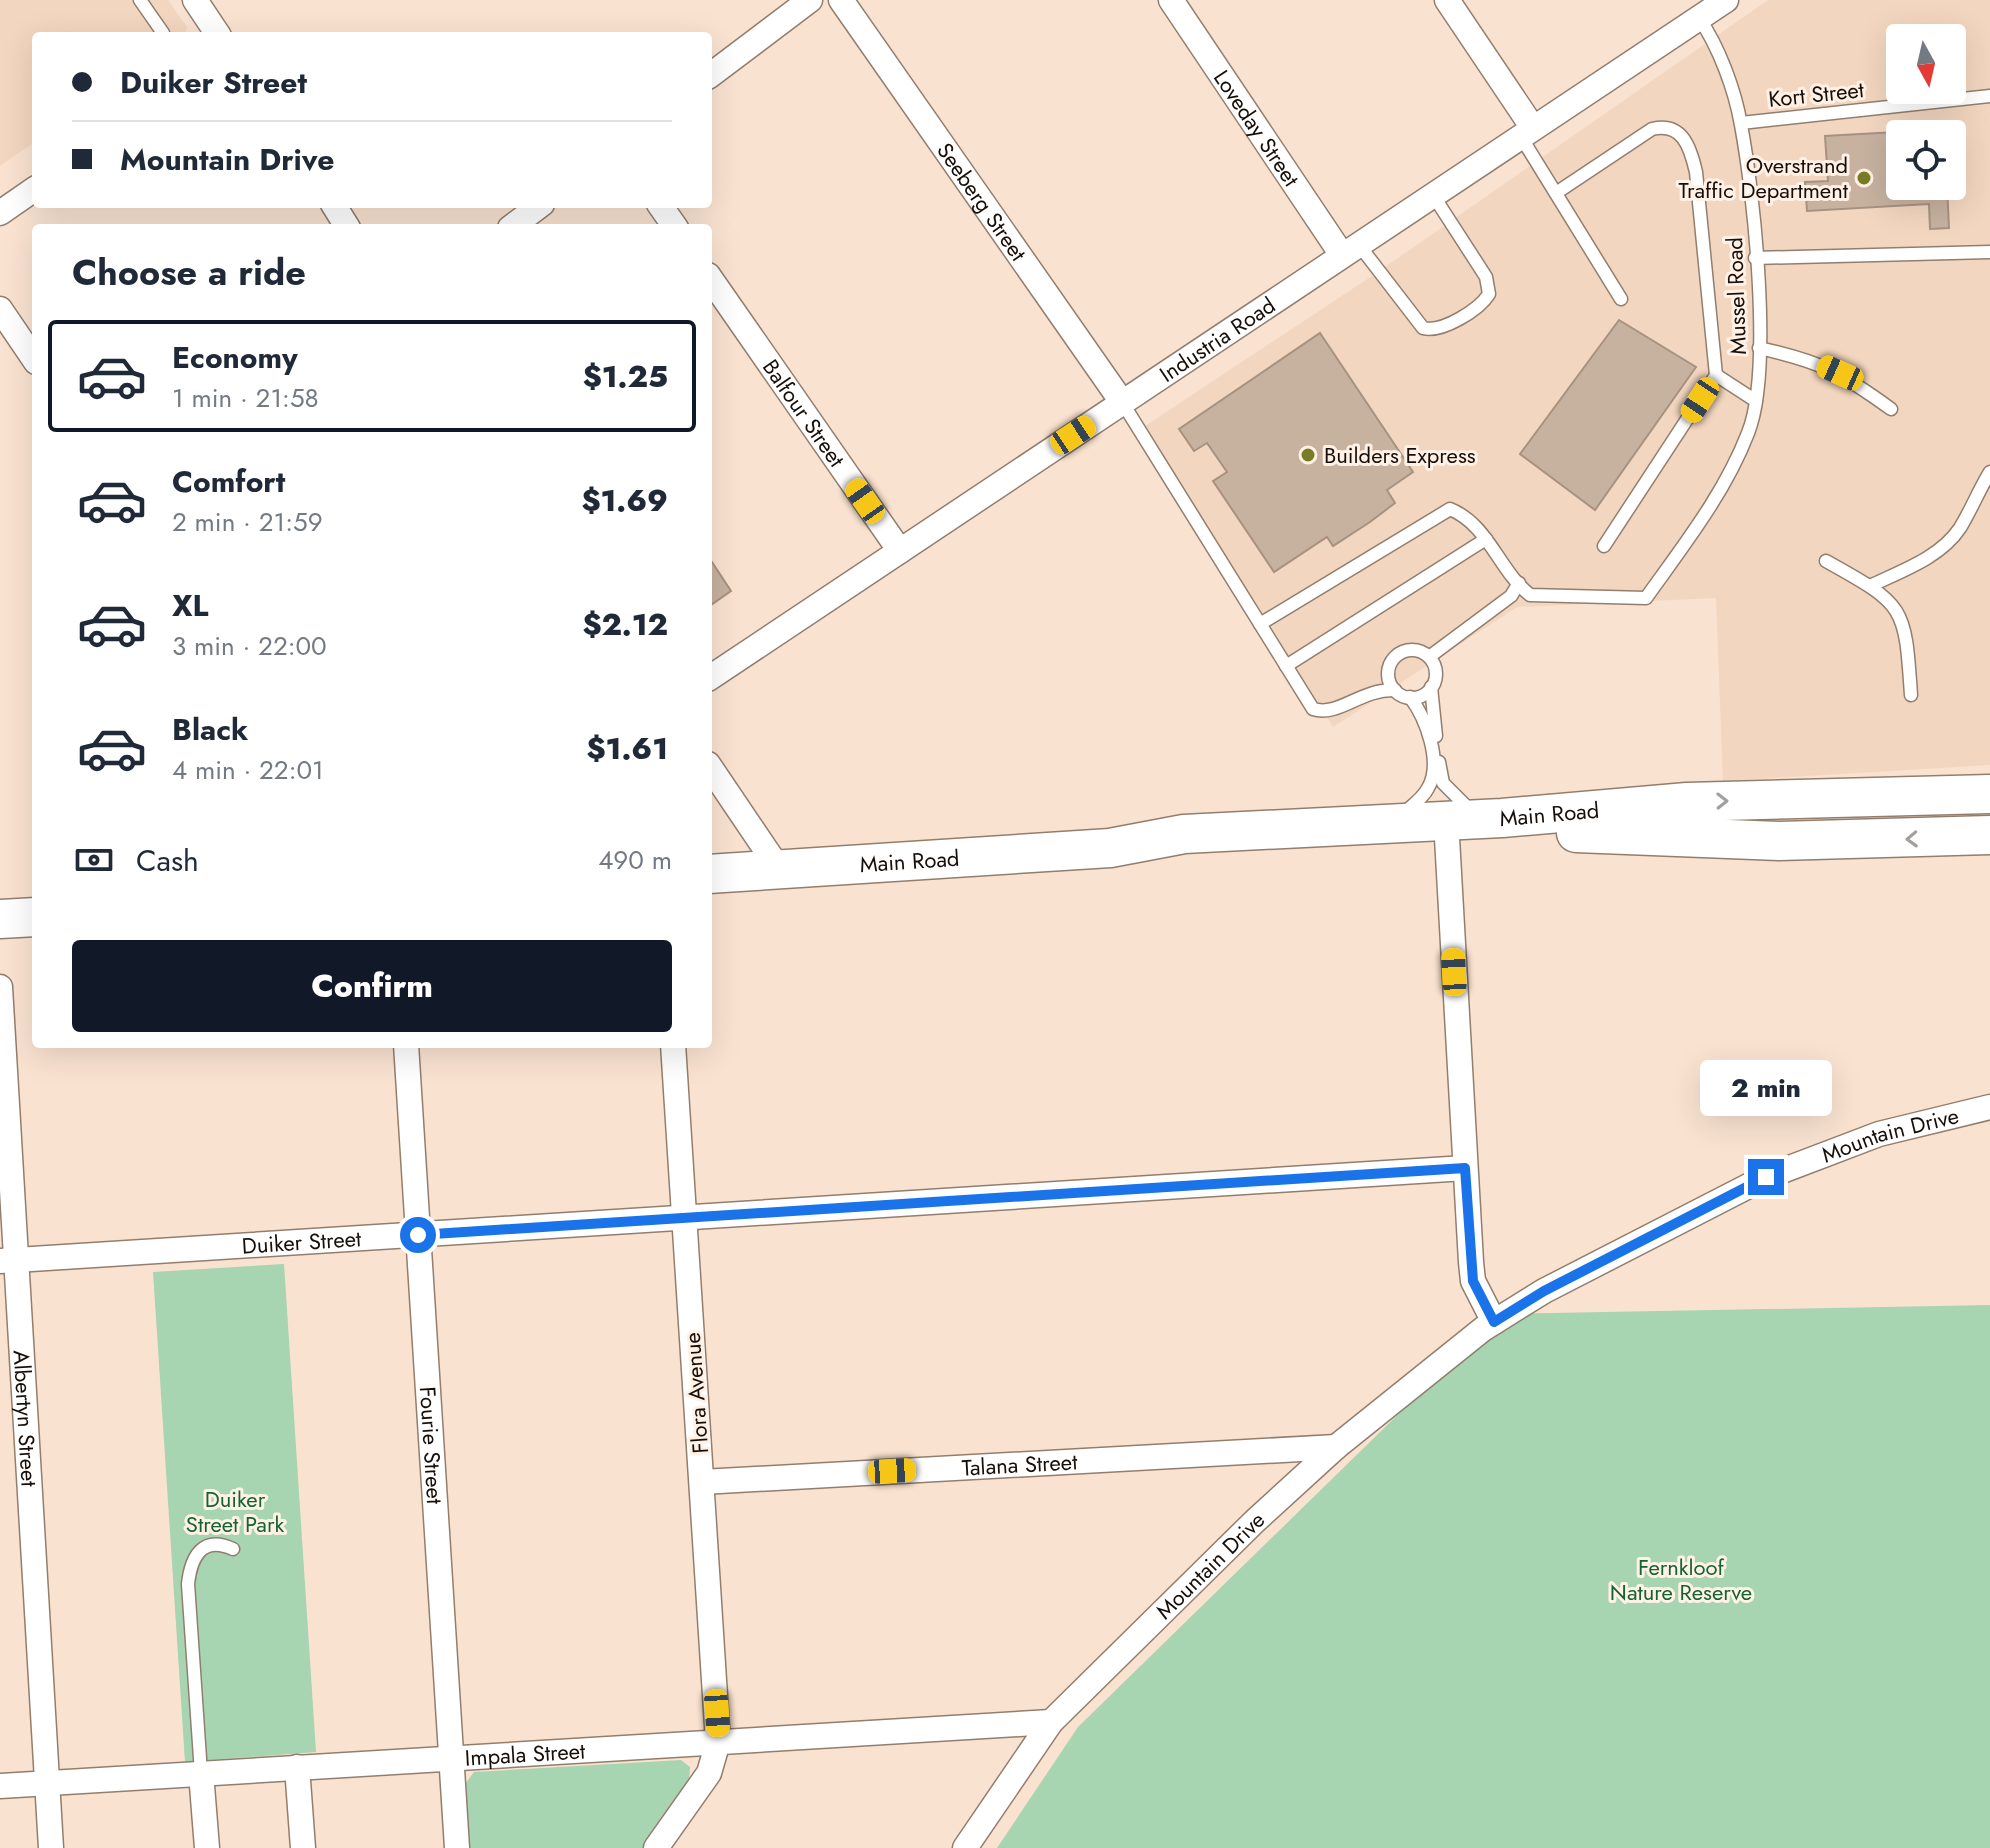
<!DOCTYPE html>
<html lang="en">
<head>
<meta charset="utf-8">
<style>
	:root { --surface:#fff; --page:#f6f6f7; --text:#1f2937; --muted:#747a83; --line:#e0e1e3; --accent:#111827 }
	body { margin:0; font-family:Jost,sans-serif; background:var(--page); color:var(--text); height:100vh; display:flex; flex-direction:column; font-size:30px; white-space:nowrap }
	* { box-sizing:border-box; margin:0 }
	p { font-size:26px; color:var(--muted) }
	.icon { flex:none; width:44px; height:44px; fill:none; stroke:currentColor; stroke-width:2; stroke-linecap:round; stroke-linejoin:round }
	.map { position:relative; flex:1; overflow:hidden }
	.sheet { position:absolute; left:32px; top:224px; width:680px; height:824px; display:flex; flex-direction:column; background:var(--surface); border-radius:8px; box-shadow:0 8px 32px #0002 }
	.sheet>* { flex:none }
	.hud { position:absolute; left:32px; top:32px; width:680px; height:176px; border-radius:8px; box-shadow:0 8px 32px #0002; display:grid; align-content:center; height:176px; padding:0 40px; background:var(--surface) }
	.needle { width:52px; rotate:172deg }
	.tools { position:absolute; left:1886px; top:24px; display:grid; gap:16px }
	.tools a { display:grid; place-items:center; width:80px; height:80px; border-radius:8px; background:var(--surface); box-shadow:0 8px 32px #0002; font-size:40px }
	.end { position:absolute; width:36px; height:36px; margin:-18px; border:10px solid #1a73e8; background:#fff; box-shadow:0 0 0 4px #fff }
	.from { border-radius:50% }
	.bubble { position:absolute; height:56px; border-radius:8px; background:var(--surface); box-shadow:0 8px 32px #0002; font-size:26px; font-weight:800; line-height:56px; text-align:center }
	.car { position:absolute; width:24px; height:48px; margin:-24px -12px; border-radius:10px; box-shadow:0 0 6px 2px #0007; background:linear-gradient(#f5c518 24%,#345 0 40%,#f5c518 0 76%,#345 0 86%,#f5c518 0) }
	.hud b { display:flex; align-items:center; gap:28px; height:76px; font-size:30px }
	.hud b+b { border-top:2px solid var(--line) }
	.hud i { width:20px; height:20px; background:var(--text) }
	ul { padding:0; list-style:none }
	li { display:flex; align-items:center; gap:24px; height:112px; margin:0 16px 12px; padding:0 24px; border:4px solid transparent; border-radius:8px }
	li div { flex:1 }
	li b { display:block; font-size:30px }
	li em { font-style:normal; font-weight:800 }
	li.selected { border-color:var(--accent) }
	li>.icon { width:72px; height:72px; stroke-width:1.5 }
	h2 { padding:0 40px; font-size:36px; line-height:96px }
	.pay { display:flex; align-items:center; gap:20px; height:88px; padding:0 40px; font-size:30px }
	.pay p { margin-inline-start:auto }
	.action { display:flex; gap:16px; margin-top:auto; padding:16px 40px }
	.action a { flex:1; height:92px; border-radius:8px; background:var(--accent); color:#fff; font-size:32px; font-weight:800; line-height:92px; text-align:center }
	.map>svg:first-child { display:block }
</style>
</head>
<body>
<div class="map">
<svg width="1990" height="1848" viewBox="0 0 1990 1848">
	<rect width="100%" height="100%" fill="#f9e2d0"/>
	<g fill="#f3d6bf" fill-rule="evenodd">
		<path d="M0 0H168L187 27 185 36H36V141L0 166Z"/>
		<path d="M1768 0H1990V765L1723 781 1716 598 1517 607 1333 727 1145 426 1375 274ZM1900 38H1952V90H1900ZM1900 134H1952V186H1900Z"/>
	</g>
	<g fill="#a7d4b1">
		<path d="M284 1264 316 1752 185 1762 153 1272Z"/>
		<path d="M1990 1305V1848H997L1078 1727 1501 1314Z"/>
		<path d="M681 1760 690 1767 689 1782 644 1848H468L465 1784 474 1772Z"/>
	</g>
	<g fill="#c7b2a0" stroke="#a79281" stroke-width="2">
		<path d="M1896 132 1900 186H1947L1949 228 1930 229 1929 204 1807 211 1805 182 1828 181 1825 136Z"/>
		<path d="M1619 320 1696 367 1595 510 1520 454Z"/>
		<path d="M1320 333 1413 472 1387 490 1395 503 1370 522 1333 546 1327 537 1274 572 1213 481 1227 472 1207 443 1194 451 1179 429Z"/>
		<path d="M708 556 731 591 708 607Z"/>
	</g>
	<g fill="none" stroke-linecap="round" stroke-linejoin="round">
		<defs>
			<g id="lane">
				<path d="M140 0 163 33"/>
				<path d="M1741 123 1990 96"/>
				<path d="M1521 137 1621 299"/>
				<path d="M1556 193 1652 129C1682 122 1690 146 1696 172L1716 375 1604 546"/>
				<path d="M1359 245 1423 328C1442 333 1479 310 1489 294L1486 277 1433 195"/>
				<path d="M1755 258 1990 252"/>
				<path d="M1759 348C1822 362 1840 372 1891 409"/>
				<path d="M1716 375 1756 401"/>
				<path d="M1122 402 1313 709C1339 717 1360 689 1395 690"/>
				<path d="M1826 561C1905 605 1905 605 1911 695"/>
				<path d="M1870 586C1901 571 1940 558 1960 528 1971 510 1979 490 1990 472"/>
				<path d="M1260 624 1450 509C1489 525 1499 571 1530 595L1646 598C1683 546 1725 493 1748 433 1773 371 1754 194 1741 125 1735 90 1719 47 1699 18"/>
				<circle cx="1412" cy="674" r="24"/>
				<path d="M1429 657 1511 596 1519 583"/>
				<path d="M1286 666 1486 539"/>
				<path d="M1431 687 1436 736"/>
				<path d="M1439 762 1443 783 1471 811"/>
				<path d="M1405 812C1413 805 1423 798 1428 788 1443 763 1426 718 1410 697"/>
				<path d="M201 1773 188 1584C191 1557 202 1535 233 1549"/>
			</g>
			<g id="street">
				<path d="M195 0 219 36"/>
				<path id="s1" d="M841 0 1122 402"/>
				<path id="s2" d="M1171 0 1342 255"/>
				<path d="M1447 0 1533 128"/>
				<path d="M708 77 810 0"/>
				<path d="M333 204 348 228"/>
				<path d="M659 204 676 228"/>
				<path d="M0 213 36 188"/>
				<path d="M510 228 542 204"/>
				<path id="s3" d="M708 275 900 551"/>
				<path d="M0 309 36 362"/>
				<path id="s4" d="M708 679 1726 0"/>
				<path d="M708 764 779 869"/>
				<path d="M1447 838 1471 1262 1473 1281 1494 1322"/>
				<path id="s5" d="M0 987 51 1848"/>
				<path id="s6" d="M406 1044 457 1848"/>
				<path id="s7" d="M0 1261 1465 1168"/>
				<path id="s8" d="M702 1482 1336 1447"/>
				<path d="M297 1767 303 1848"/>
				<path d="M201 1773 207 1848"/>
				<path id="s9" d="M0 1786 1051 1722"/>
				<path d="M656 1848 709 1773 718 1742 673 1044"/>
				<path id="s10" d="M965 1848 1051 1722 1255 1521 1336 1447 1483 1329 1544 1291 1766 1177 1879 1134 1990 1107"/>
			</g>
			<g id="primary">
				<path d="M1576 833 1779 841 1990 835"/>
				<path id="s11" d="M708 874 1110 848 1184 834 1502 818 1687 802 1990 794"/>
				<path d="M0 919 36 917"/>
			</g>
		</defs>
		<use href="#lane" stroke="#927e6e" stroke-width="15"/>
		<use href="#street" stroke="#927e6e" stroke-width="27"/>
		<use href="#primary" stroke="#927e6e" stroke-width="41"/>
		<use href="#lane" stroke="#fff" stroke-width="12"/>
		<use href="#street" stroke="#fff" stroke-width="24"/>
		<use href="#primary" stroke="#fff" stroke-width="38"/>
	</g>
	<defs><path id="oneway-chevron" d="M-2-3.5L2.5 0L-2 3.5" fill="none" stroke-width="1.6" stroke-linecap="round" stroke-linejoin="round" transform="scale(2)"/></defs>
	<g stroke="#a29f9c">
		<use href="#oneway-chevron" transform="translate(1722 801) rotate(-1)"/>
		<use href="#oneway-chevron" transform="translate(1912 839) rotate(178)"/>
	</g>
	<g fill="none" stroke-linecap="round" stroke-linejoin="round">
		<path stroke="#1a73e8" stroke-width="10" d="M418 1235 1465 1168 1473 1281 1494 1322 1544 1291 1766 1177"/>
	</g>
	<g fill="#777c25" stroke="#fff1e6" stroke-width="3">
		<circle cx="1864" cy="178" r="8"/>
		<circle cx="1308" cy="455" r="8"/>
	</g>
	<g text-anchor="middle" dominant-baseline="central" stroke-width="6" stroke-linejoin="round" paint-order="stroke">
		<g font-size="22" fill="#160e08" stroke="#fff1e6">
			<text transform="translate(1816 94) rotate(-6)">Kort Street</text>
			<text stroke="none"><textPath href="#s2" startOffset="154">Loveday Street</textPath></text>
			<text stroke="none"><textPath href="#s1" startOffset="246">Seeberg Street</textPath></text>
			<text transform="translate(1736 296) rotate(-92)">Mussel Road</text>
			<text stroke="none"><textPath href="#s4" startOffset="612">Industria Road</textPath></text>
			<text stroke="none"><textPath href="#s3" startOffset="168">Balfour Street</textPath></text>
			<text stroke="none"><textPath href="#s11" startOffset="844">Main Road</textPath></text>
			<text stroke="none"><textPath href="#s11" startOffset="202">Main Road</textPath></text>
			<text stroke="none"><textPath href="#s10" startOffset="1190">Mountain Drive</textPath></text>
			<text stroke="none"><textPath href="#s7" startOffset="302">Duiker Street</textPath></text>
			<text transform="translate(696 1393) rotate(-94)">Flora Avenue</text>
			<text stroke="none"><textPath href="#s5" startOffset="432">Albertyn Street</textPath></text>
			<text stroke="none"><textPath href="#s6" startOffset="402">Fourie Street</textPath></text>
			<text stroke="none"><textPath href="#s8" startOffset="318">Talana Street</textPath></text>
			<text stroke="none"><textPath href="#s10" startOffset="376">Mountain Drive</textPath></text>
			<text stroke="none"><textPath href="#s9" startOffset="526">Impala Street</textPath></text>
		</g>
		<g font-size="22" fill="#160e08" stroke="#fff1e6" text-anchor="end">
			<text x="1848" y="165">Overstrand<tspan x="1848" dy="25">Traffic Department</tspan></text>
			<text x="1324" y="455" text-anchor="start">Builders Express</text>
		</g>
		<g font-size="22" fill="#126432" stroke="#fff1e6">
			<text x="235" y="1499">Duiker<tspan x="235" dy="25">Street Park</tspan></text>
			<text x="1681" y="1567">Fernkloof<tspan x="1681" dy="25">Nature Reserve</tspan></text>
		</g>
	</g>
</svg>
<div class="tools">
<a><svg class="needle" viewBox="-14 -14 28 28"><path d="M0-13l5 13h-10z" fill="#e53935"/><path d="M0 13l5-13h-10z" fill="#747a83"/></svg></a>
<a><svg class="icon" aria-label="locate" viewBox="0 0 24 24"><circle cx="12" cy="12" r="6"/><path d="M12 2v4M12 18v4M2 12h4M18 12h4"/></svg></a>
</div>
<i class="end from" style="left:418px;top:1235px"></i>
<i class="end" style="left:1766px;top:1177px"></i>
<div class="bubble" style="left:1700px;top:1060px;width:132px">2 min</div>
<i class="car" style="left:1840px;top:373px;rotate:294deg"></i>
<i class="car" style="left:1700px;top:400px;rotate:213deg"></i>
<i class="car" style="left:1073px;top:435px;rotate:57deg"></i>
<i class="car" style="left:865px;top:501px;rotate:325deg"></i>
<i class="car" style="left:1454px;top:972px;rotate:357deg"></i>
<i class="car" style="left:892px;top:1471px;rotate:87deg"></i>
<i class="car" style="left:717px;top:1713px;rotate:176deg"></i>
<div class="hud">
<b><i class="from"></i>Duiker Street</b>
<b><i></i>Mountain Drive</b>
</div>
<section class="sheet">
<h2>Choose a ride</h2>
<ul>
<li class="selected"><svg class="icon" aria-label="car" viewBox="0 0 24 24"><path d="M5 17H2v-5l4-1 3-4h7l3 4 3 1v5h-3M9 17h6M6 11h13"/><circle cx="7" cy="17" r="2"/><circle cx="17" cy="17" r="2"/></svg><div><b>Economy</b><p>1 min · 21:58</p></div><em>$1.25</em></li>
<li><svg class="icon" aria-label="car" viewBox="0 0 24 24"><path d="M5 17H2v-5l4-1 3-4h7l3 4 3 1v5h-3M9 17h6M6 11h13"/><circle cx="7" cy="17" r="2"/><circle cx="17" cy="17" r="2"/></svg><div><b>Comfort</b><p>2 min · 21:59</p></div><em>$1.69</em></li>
<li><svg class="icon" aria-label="car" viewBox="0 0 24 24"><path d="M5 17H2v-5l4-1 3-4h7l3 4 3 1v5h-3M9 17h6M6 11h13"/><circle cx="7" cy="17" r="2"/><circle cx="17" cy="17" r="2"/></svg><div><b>XL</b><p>3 min · 22:00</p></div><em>$2.12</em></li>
<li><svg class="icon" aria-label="car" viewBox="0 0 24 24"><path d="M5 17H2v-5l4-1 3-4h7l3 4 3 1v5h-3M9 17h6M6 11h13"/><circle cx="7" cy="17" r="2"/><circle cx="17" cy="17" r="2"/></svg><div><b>Black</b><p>4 min · 22:01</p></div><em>$1.61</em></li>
</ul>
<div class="pay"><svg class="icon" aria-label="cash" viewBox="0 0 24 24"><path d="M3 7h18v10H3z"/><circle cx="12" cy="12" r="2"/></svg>Cash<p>490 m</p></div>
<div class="action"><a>Confirm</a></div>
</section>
</div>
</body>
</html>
